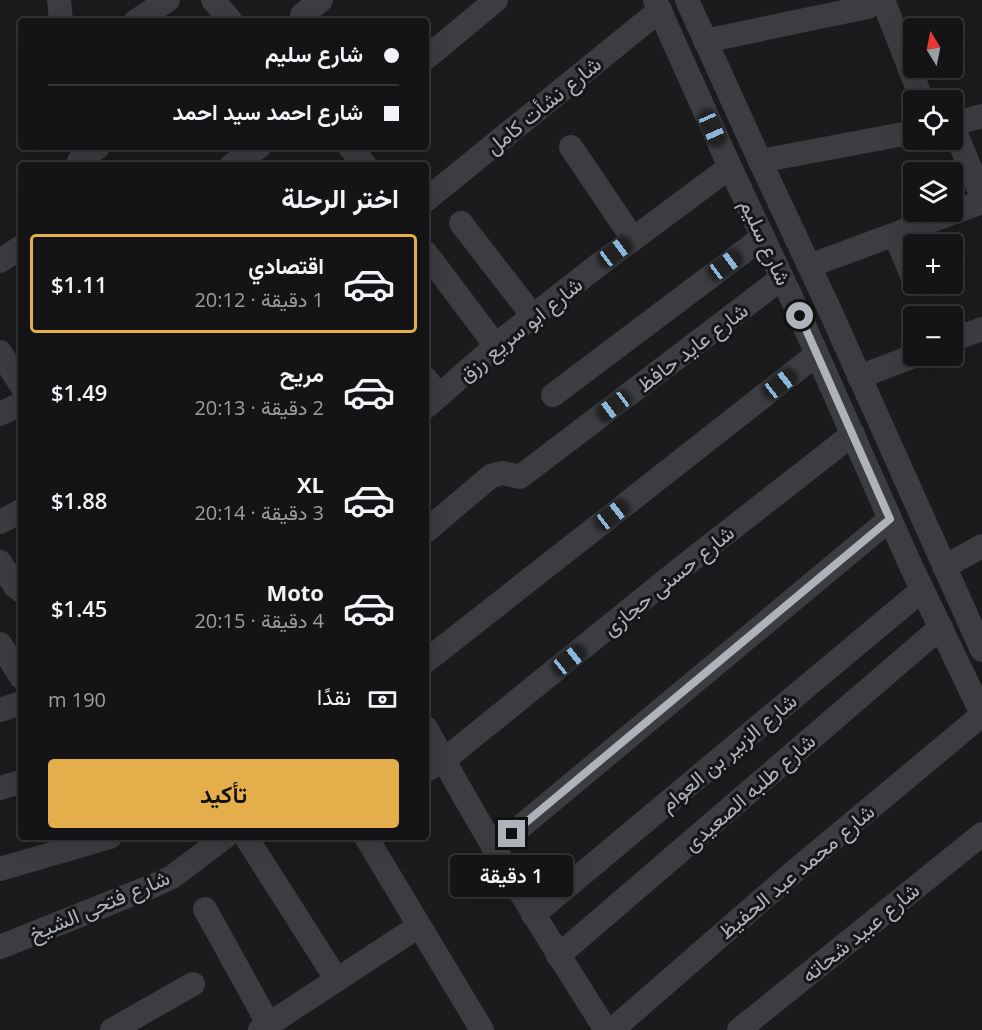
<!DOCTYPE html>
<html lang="ar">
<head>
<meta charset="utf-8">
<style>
	:root { --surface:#141416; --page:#212123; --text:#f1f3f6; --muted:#9d9ea1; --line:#333335; --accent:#e4ae4b }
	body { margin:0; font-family:"Open Sans",Vazirmatn,sans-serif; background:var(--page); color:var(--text); direction:rtl; height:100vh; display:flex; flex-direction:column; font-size:22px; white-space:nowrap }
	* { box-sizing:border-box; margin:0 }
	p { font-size:20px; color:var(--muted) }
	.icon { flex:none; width:33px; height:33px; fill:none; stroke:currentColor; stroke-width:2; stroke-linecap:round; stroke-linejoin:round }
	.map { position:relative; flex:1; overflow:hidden; direction:ltr }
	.side { position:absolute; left:18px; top:162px; width:411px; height:678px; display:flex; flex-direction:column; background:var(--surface); border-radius:6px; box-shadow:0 6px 24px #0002,0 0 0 2px var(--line); direction:rtl }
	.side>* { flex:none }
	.guide { position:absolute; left:18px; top:18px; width:411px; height:132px; border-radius:6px; box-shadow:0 6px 24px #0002,0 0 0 2px var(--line); direction:rtl; display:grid; align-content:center; height:132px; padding:0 30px; background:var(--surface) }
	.needle { width:39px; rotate:350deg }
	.fabs { position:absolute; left:903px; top:18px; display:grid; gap:12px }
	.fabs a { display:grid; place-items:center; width:60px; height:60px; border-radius:6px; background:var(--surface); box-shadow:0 6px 24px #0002,0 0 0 2px var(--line); font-size:30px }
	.end { position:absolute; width:27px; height:27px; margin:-14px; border:8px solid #aeb3bb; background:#111; box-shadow:0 0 0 3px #111 }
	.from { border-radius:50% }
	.bubble { position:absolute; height:42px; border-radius:6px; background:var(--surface); box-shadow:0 6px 24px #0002,0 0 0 2px var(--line); font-size:20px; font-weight:600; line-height:42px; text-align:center; direction:rtl }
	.car { position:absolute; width:18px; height:36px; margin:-18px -9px; border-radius:8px; box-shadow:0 0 4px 2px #0007; background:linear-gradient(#222 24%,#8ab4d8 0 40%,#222 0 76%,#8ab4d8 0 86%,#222 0) }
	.guide b { display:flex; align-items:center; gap:21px; height:57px; font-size:22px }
	.guide b+b { border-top:2px solid var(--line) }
	.guide i { width:15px; height:15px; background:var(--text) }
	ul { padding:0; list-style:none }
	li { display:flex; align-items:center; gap:18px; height:99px; margin:0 12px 9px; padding:0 18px; border:3px solid transparent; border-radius:6px }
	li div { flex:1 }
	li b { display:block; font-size:22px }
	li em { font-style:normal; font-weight:600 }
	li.current { border-color:var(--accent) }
	li>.icon { width:54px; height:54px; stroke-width:1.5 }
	h2 { padding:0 30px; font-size:27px; line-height:72px }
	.pay { display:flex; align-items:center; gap:15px; height:66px; padding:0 30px; font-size:22px }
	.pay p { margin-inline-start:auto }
	.primary-button { display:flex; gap:12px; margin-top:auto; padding:12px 30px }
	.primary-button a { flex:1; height:69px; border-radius:6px; background:var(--accent); color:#111; font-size:24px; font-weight:600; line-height:69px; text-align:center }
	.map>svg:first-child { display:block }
</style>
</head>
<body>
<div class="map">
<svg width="982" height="1030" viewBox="0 0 982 1030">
	<rect width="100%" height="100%" fill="#1b1b1d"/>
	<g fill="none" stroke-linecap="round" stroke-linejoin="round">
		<g stroke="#3c3d41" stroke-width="24">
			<path d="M59 0 61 21"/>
			<path d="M213 0 231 21"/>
			<path d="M655 0 730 167 800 316 910 564 982 714"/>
			<path d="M687 0 760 161 827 304 982 650"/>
			<path d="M883 0 922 100"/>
			<path d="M302 15 321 0"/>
			<path d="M136 21 168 0"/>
			<path d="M705 41 867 7"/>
			<path d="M426 58 496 0"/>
			<path d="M982 116 952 124 982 197"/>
			<path d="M350 147 365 165"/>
			<path d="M571 147 633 239"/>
			<path d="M79 161 98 147"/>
			<path d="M760 161 914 132"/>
			<path d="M232 165 259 147"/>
			<path d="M426 200 660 10"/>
			<path d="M461 223 533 316"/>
			<path d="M895 235 914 280"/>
			<path d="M426 253 496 346"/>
			<path d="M0 261 21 247"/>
			<path d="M809 266 982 202"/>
			<path d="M952 340 982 329"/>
			<path d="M0 352 21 385"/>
			<path d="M859 377 914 356"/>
			<path d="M426 379 439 396"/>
			<path d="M553 395 763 237"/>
			<path d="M426 407 506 337 597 266 730 167"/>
			<path d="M0 414 21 404"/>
			<path d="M0 522 21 511"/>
			<path d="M426 531 491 476 503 473 520 477 782 278"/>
			<path d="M0 562 15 586 21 591"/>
			<path d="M944 567 982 546"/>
			<path d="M0 644 21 677"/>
			<path d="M426 661 817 354"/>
			<path d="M0 710 21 703"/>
			<path d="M426 728C482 831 543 931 606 1030"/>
			<path d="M426 770 444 760 680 569 853 434"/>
			<path d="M0 788 21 782"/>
			<path d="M246 837 337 980"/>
			<path d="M366 837 482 1030"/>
			<path d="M494 849 890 519"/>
			<path d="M0 869 110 837"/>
			<path d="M205 909 269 1025"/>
			<path d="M533 915 922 590"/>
			<path d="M0 947 155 885 172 877 225 837"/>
			<path d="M558 956 941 627"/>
			<path d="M112 1030 193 984"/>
			<path d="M260 1030 419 926"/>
			<path d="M612 1030 796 870 982 715"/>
			<path d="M739 1030 982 834"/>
		</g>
	</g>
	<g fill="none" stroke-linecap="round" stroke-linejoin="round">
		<path stroke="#aeb3bb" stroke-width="8" d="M512 834 890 519 800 316"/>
	</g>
	<g text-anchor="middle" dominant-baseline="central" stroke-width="6" stroke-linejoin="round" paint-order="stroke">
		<g font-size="21" fill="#aeb3bb" stroke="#161618">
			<text transform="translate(543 105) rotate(-39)">شارع نشأت كامل</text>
			<text transform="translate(766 242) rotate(65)">شارع سليم</text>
			<text transform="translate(520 329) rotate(-39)">شارع ابو سريع رزق</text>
			<text transform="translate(692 347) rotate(-37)">شارع عايد حافظ</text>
			<text transform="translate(668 580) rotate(-39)">شارع حسنى حجازى</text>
			<text transform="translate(728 752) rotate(-40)">شارع الزبير بن العوام</text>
			<text transform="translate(749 792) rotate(-41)">شارع طلبه الصعيدى</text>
			<text transform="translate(796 871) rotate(-40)">شارع محمد عبد الحفيظ</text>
			<text transform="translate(99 905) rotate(-23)">شارع فتحى الشيخ</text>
			<text transform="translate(860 932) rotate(-39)">شارع عبيد شحاته</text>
		</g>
	</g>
</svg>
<div class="fabs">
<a><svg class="needle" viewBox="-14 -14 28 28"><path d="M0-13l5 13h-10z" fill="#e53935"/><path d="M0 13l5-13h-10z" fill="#9d9ea1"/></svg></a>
<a><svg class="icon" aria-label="locate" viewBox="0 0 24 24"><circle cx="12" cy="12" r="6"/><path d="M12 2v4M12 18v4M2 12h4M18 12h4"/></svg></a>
<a><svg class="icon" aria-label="layers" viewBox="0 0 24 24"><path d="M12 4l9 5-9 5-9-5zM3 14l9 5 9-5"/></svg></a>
<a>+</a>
<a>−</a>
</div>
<i class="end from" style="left:800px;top:316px"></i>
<i class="end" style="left:512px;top:834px"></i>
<div class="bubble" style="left:450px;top:855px;width:123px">1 دقيقة</div>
<i class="car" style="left:712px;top:128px;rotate:156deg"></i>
<i class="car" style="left:615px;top:252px;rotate:53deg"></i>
<i class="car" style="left:725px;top:265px;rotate:53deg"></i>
<i class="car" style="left:780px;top:384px;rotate:52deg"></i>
<i class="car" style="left:614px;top:406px;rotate:233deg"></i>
<i class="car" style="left:612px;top:515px;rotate:52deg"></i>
<i class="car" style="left:569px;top:660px;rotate:51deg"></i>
<div class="guide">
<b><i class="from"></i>شارع سليم</b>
<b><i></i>شارع احمد سيد احمد</b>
</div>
<section class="side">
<h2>اختر الرحلة</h2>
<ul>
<li class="current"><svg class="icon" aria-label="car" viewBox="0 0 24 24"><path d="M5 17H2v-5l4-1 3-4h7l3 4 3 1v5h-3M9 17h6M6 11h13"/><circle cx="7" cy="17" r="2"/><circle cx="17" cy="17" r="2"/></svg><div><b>اقتصادي</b><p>1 دقيقة · 20:12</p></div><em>$1.11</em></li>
<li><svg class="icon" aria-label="car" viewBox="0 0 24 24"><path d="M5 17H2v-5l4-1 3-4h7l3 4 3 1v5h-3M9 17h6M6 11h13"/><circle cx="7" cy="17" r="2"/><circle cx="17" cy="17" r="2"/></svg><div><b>مريح</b><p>2 دقيقة · 20:13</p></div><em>$1.49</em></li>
<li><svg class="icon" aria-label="car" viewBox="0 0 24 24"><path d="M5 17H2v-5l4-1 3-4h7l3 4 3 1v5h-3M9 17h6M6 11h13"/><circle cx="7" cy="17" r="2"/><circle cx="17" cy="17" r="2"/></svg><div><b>XL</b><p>3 دقيقة · 20:14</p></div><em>$1.88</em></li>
<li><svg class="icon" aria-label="car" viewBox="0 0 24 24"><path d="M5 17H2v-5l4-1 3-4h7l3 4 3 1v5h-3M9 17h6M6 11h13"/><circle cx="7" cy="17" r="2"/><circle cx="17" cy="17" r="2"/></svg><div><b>Moto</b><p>4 دقيقة · 20:15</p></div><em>$1.45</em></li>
</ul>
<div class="pay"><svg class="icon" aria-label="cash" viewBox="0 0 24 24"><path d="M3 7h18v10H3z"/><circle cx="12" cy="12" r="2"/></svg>نقدًا<p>190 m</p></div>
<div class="primary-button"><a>تأكيد</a></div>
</section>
</div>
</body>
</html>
